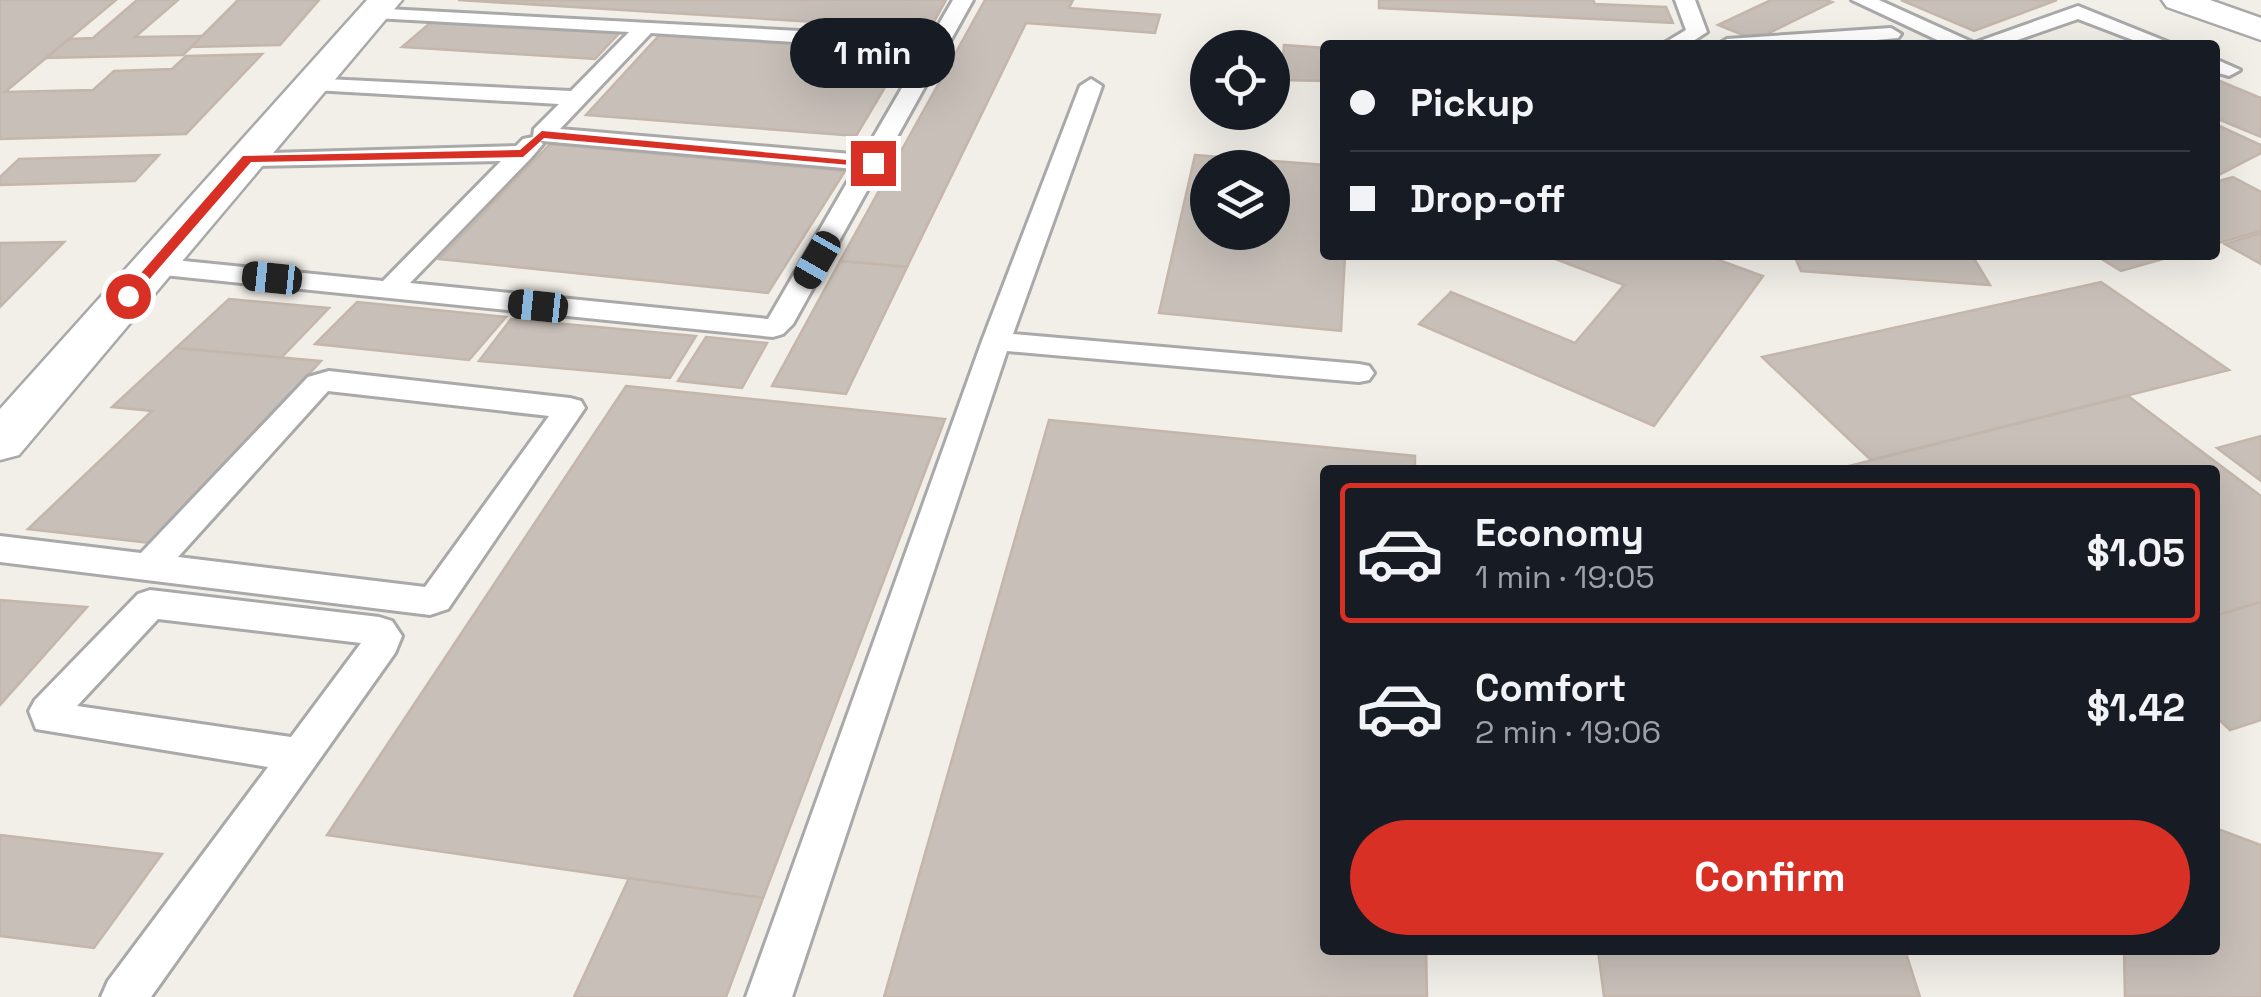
<!DOCTYPE html>
<html lang="en">
<head>
<meta charset="utf-8">
<style>
	:root { --surface:#171b24; --page:#242831; --text:#f1f3f6; --muted:#9ea1a6; --line:#363941; --accent:#d93025 }
	body { margin:0; font-family:"Space Grotesk",sans-serif; background:var(--page); color:var(--text); height:100vh; display:flex; flex-direction:column; font-size:38px; white-space:nowrap }
	* { box-sizing:border-box; margin:0 }
	p { font-size:32px; color:var(--muted) }
	.icon { flex:none; width:55px; height:55px; fill:none; stroke:currentColor; stroke-width:2; stroke-linecap:round; stroke-linejoin:round }
	.map { position:relative; flex:1; overflow:hidden }
	.sheet { position:absolute; left:1320px; top:465px; width:900px; height:490px; display:flex; flex-direction:column; background:var(--surface); border-radius:10px; box-shadow:0 10px 40px #0002 }
	.sheet>* { flex:none }
	.top-card { position:absolute; left:1320px; top:40px; width:900px; height:220px; border-radius:10px; box-shadow:0 10px 40px #0002; display:grid; align-content:center; height:220px; padding:0 30px; background:var(--surface) }
	.controls { position:absolute; left:1190px; top:30px; display:grid; gap:20px }
	.controls a { display:grid; place-items:center; width:100px; height:100px; border-radius:50%; background:var(--surface); box-shadow:0 10px 40px #0002; font-size:50px }
	.end { position:absolute; width:45px; height:45px; margin:-22px; border:12px solid #d93025; background:#fff; box-shadow:0 0 0 5px #fff }
	.from { border-radius:50% }
	.bubble { position:absolute; height:70px; border-radius:35px; background:var(--surface); box-shadow:0 10px 40px #0002; font-size:32px; font-weight:800; line-height:70px; text-align:center }
	.car { position:absolute; width:30px; height:60px; margin:-30px -15px; border-radius:12px; box-shadow:0 0 8px 2px #0007; background:linear-gradient(#222 24%,#8ab4d8 0 40%,#222 0 76%,#8ab4d8 0 86%,#222 0) }
	.top-card b { display:flex; align-items:center; gap:35px; height:95px; font-size:38px }
	.top-card b+b { border-top:2px solid var(--line) }
	.top-card i { width:25px; height:25px; background:var(--text) }
	ul { padding:18px 0 0; list-style:none }
	li { display:flex; align-items:center; gap:30px; height:140px; margin:0 20px 15px; padding:0 10px; border:5px solid transparent; border-radius:10px }
	li div { flex:1 }
	li b { display:block; font-size:38px }
	li em { font-style:normal; font-weight:800 }
	li.on { border-color:var(--accent) }
	li>.icon { width:90px; height:90px; stroke-width:1.5 }
	.cta { display:flex; gap:20px; margin-top:auto; padding:20px 30px }
	.cta a { flex:1; height:115px; border-radius:60px; background:var(--accent); color:#fff; font-size:40px; font-weight:800; line-height:115px; text-align:center }
	.map>svg:first-child { display:block }
</style>
</head>
<body>
<div class="map">
<svg width="2261" height="997" viewBox="0 0 2261 997">
	<rect width="100%" height="100%" fill="#f2efe9"/>
	<g fill="#c7bfb8" stroke="#c4b6ab" stroke-width="2.5" fill-rule="evenodd">
		<path d="M0 0H116L5 92 93 90 114 71 172 69 186 56 262 54 186 134 0 139Z"/>
		<path d="M137 0H178L135 37 203 36 183 55 46 58 69 39 93 38Z"/>
		<path d="M238 0H319L280 45 191 47Z"/>
		<path d="M458 0H946L930 29Z"/>
		<path d="M985 0H1073L1069 8 1160 15 1155 33 1026 23 907 267 840 261Z"/>
		<path d="M1379 0H1593L1595 4 1666 7 1673 23 1379 8Z"/>
		<path d="M1771 0H1825L1832 2 1755 40 1718 25Z"/>
		<path d="M1901 0H2057L1974 31Z"/>
		<path d="M436 18 623 29 595 59 402 47Z"/>
		<path d="M664 30 909 47 856 136 586 115Z"/>
		<path d="M1284 45 1325 48V81L1281 80Z"/>
		<path d="M2215 79 2261 98V137L2215 118Z"/>
		<path d="M2215 124 2261 145V153L2215 177Z"/>
		<path d="M550 144 845 171 768 293 439 259Z"/>
		<path d="M159 155 135 181 0 185V177L19 159Z"/>
		<path d="M1195 155 1325 165V255H1345L1341 331 1159 313ZM1208 168H1272V232H1208Z"/>
		<path d="M2233 177 2261 192V231L2215 244V182Z"/>
		<path d="M2261 233V264L2225 244Z"/>
		<path d="M64 242 0 307V243Z"/>
		<path d="M1545 255H1705L1763 276 1654 426 1419 324 1451 292 1575 343 1624 285Z"/>
		<path d="M1794 255H1972L1990 285 1801 271Z"/>
		<path d="M2095 255H2177L2121 271Z"/>
		<path d="M840 261 907 267 846 394 772 386Z"/>
		<path d="M2101 282 2229 370 1871 460 1762 357Z"/>
		<path d="M229 299 329 308 281 358 176 348Z"/>
		<path d="M357 302 506 317 469 360 315 344Z"/>
		<path d="M511 319 696 336 670 378 479 361Z"/>
		<path d="M706 337 767 343 742 388 678 381Z"/>
		<path d="M176 348 321 361 150 543 28 529 152 411 112 407Z"/>
		<path d="M626 386 945 419 763 898 327 835Z"/>
		<path d="M2128 396 2261 496V602L2215 616V470H1853L1849 466Z"/>
		<path d="M1049 420 1415 456V470H1325V950H1426L1427 997H884Z"/>
		<path d="M2261 436V481L2217 448Z"/>
		<path d="M0 600 87 607 0 705Z"/>
		<path d="M2261 602V720L2230 730 2215 716V616Z"/>
		<path d="M2215 828 2261 845V997H2125L2124 950H2215Z"/>
		<path d="M0 835 162 854 94 948 0 936Z"/>
		<path d="M629 878 763 898 726 997H574Z"/>
		<path d="M1598 950H1905L1920 997H1604Z"/>
	</g>
	<g fill="none" stroke-linecap="round" stroke-linejoin="round">
		<defs>
			<g id="service">
				<path d="M953 0H973L793 324 783 334 773 337 154 274 141 266 154 258 383 281 501 161 248 166 236 159 240 154 516 146 523 139 533 137 534 129 559 104 314 90 306 88 303 83 306 78 571 91 629 32 375 18 365 12 368 8 931 38ZM651 33 924 50 863 155 560 129ZM540 141H542L855 169 768 319 410 283 531 158 543 144Z"/>
				<path d="M1675 0H1695L1707 32 1687 45H1661L1686 30Z"/>
				<path d="M1852 0H1879L1974 43 2078 6 2175 45H2146L2078 19 2003 45H1948Z"/>
				<path d="M1891 28 1901 34 1898 38 1820 45H1717L1727 39Z"/>
				<path d="M2215 59 2240 70 2229 76 2215 72Z"/>
				<path d="M1091 79 1102 86 1013 334 1359 364 1369 366 1374 373 1369 380 1359 382 1007 351 792 997H746L982 341 1080 86Z"/>
				<path d="M329 371 570 398 581 401 585 408 448 609 430 615 0 562V536L141 553 308 377ZM328 391 549 416 425 587 178 557Z"/>
				<path d="M150 590 379 617 392 621 402 636 395 653 151 997H101L108 981 268 767 36 729 29 711 35 700 138 594ZM158 619 361 643 291 737 77 706Z"/>
			</g>
			<g id="tertiary">
				<path d="M367 0H402L19 455 0 460V409Z"/>
				<path d="M2162 0H2210L2261 18V40L2167 7Z"/>
			</g>
		</defs>
		<use href="#service" stroke="#a9a9a9" stroke-width="6"/>
		<use href="#tertiary" stroke="#a9a9a9" stroke-width="5"/>
		<use href="#service" fill="#fff" fill-rule="evenodd"/>
		<use href="#tertiary" fill="#fff" fill-rule="evenodd"/>
	</g>
	<path fill="#d93025" d="M542 131 879 163 873 167 544 138 523 157 251 162 133 298 121 296 243 156 520 150Z"/>
</svg>
<div class="controls">
<a><svg class="icon" aria-label="locate" viewBox="0 0 24 24"><circle cx="12" cy="12" r="6"/><path d="M12 2v4M12 18v4M2 12h4M18 12h4"/></svg></a>
<a><svg class="icon" aria-label="layers" viewBox="0 0 24 24"><path d="M12 4l9 5-9 5-9-5zM3 14l9 5 9-5"/></svg></a>
</div>
<i class="end from" style="left:128px;top:296px"></i>
<i class="end" style="left:873px;top:163px"></i>
<div class="bubble" style="left:790px;top:18px;width:165px">1 min</div>
<i class="car" style="left:817px;top:260px;rotate:210deg"></i>
<i class="car" style="left:272px;top:278px;rotate:276deg"></i>
<i class="car" style="left:538px;top:306px;rotate:276deg"></i>
<div class="top-card">
<b><i class="from"></i>Pickup</b>
<b><i></i>Drop-off</b>
</div>
<section class="sheet">
<ul>
<li class="on"><svg class="icon" aria-label="car" viewBox="0 0 24 24"><path d="M5 17H2v-5l4-1 3-4h7l3 4 3 1v5h-3M9 17h6M6 11h13"/><circle cx="7" cy="17" r="2"/><circle cx="17" cy="17" r="2"/></svg><div><b>Economy</b><p>1 min · 19:05</p></div><em>$1.05</em></li>
<li><svg class="icon" aria-label="car" viewBox="0 0 24 24"><path d="M5 17H2v-5l4-1 3-4h7l3 4 3 1v5h-3M9 17h6M6 11h13"/><circle cx="7" cy="17" r="2"/><circle cx="17" cy="17" r="2"/></svg><div><b>Comfort</b><p>2 min · 19:06</p></div><em>$1.42</em></li>
</ul>
<div class="cta"><a>Confirm</a></div>
</section>
</div>
</body>
</html>
